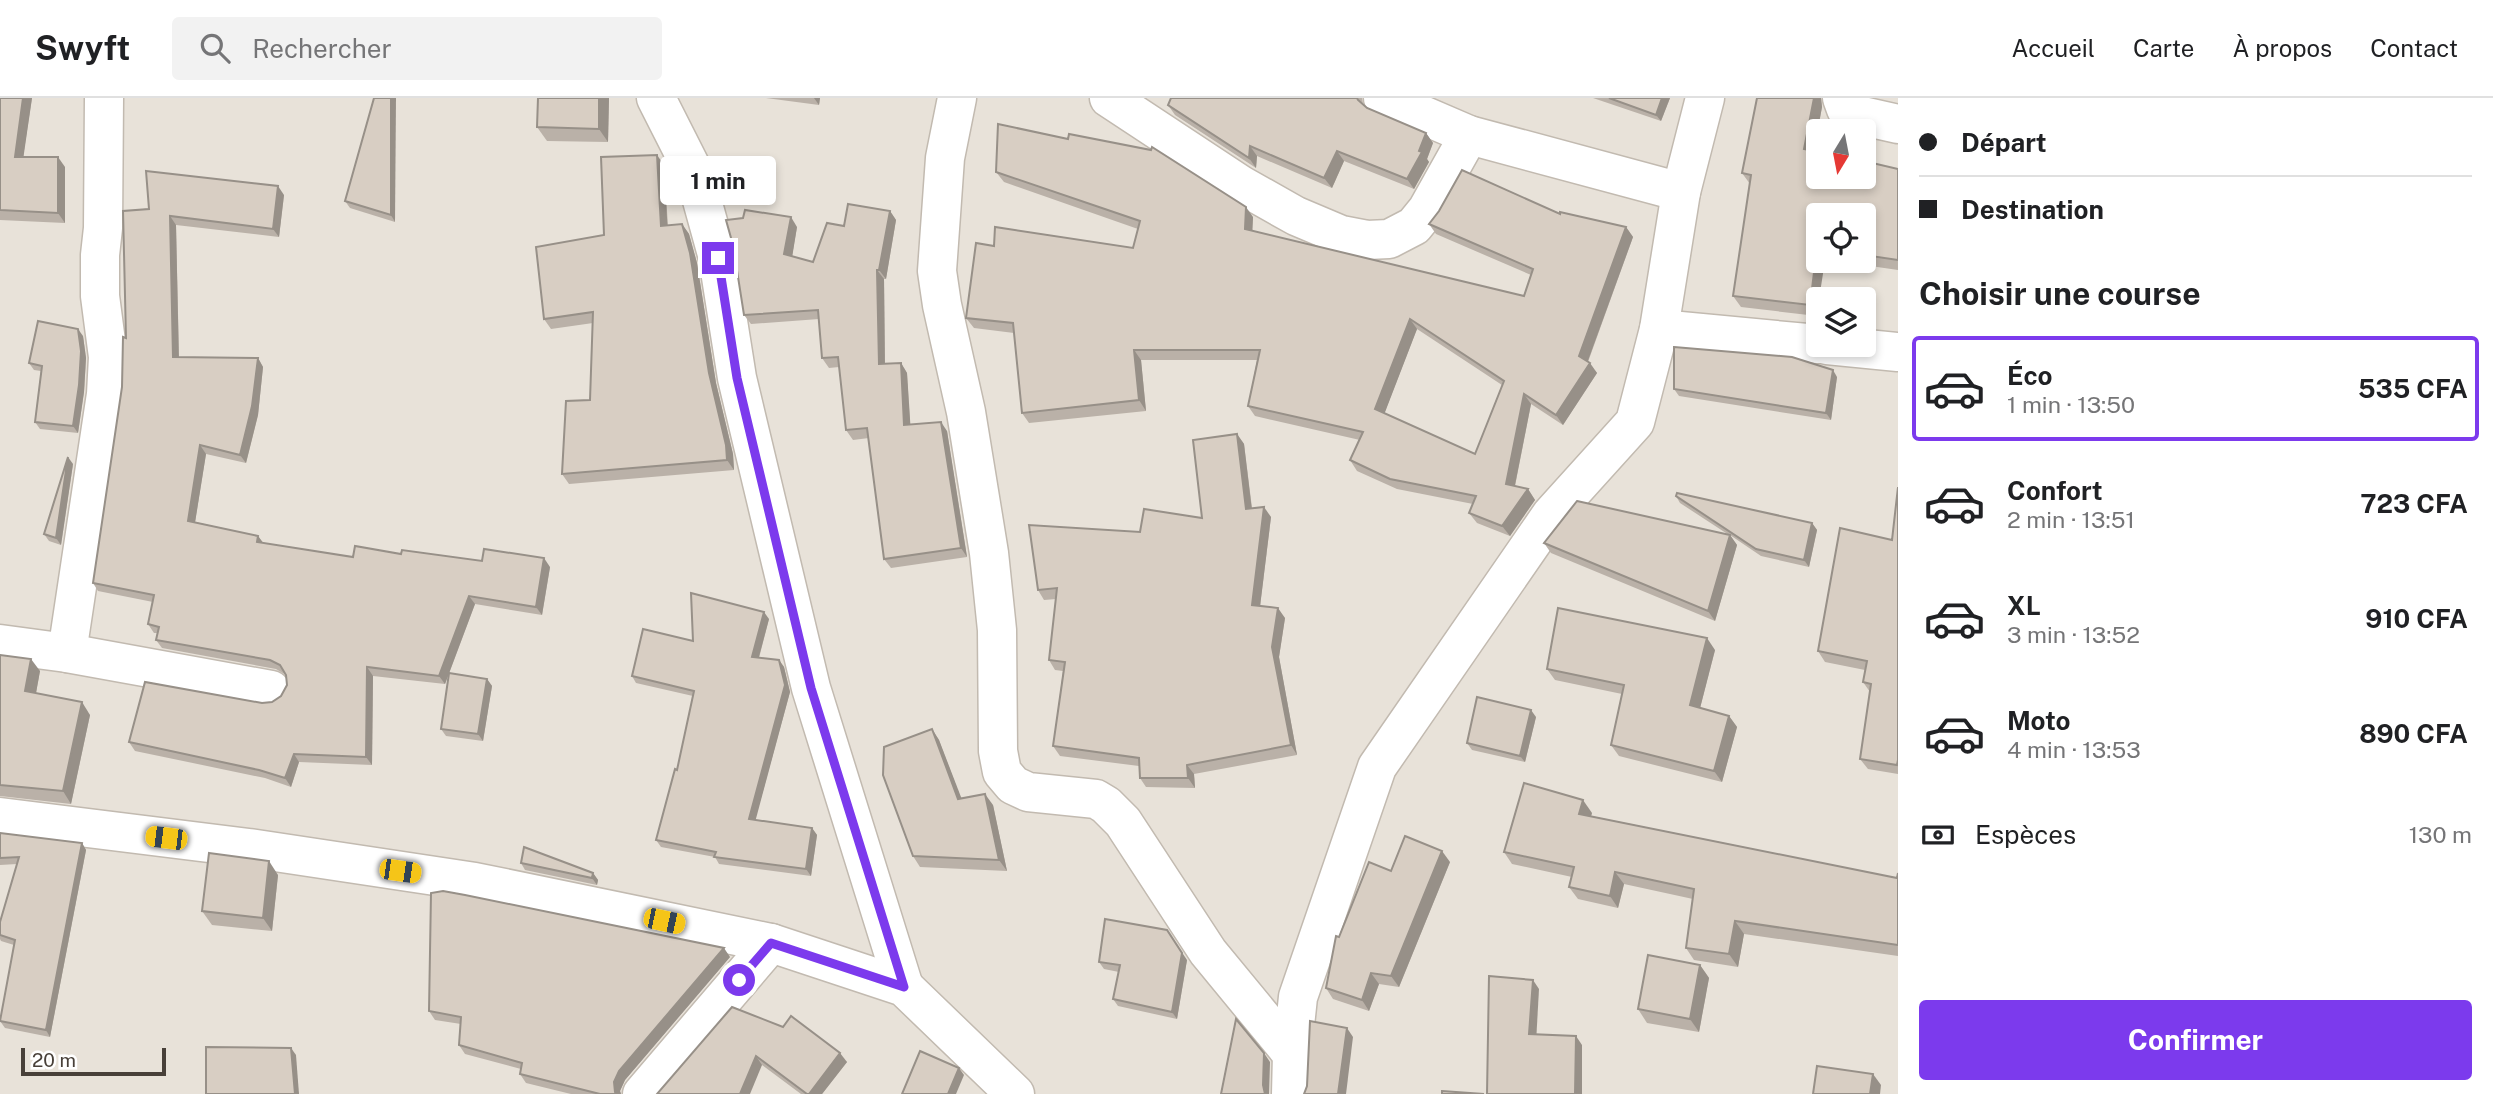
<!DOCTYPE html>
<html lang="fr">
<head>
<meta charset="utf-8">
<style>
	:root { --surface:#fff; --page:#f2f2f2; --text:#202124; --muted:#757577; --line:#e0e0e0; --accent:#7c3aed }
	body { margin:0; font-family:"Public Sans",sans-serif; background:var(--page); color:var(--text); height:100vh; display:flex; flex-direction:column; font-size:26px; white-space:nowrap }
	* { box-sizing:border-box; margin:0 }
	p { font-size:23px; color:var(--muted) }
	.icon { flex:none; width:38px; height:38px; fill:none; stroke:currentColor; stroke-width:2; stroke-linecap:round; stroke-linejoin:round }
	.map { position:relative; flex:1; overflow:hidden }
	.details { display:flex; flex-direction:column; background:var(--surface); width:595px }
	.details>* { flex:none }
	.top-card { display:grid; align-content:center; height:154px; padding:0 21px; background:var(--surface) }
	.needle { width:46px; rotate:190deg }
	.tools { position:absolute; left:1806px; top:21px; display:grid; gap:14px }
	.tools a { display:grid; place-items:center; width:70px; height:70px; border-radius:7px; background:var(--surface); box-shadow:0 4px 10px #0003; font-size:35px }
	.scale { position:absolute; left:21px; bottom:18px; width:145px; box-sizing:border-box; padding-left:7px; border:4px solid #484039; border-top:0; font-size:19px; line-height:24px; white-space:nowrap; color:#484039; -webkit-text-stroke:5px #fff; paint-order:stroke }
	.end { position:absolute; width:32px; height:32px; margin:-16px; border:9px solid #7c3aed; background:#fff; box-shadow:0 0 0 4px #fff }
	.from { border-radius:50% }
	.bubble { position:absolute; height:49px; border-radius:7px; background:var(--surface); box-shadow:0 4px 10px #0003; font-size:23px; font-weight:700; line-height:49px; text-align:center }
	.car { position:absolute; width:21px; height:42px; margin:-21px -10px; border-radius:9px; box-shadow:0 0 5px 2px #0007; background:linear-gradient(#f5c518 24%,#345 0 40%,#f5c518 0 76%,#345 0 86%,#f5c518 0) }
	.top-card b { display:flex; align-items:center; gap:24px; height:66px; font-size:26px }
	.top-card b+b { border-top:2px solid var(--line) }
	.top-card i { width:18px; height:18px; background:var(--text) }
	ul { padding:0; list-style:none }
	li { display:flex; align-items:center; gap:21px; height:105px; margin:0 14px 10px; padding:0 7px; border:4px solid transparent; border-radius:7px }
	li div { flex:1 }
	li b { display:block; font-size:26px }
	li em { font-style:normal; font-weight:700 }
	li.selected { border-color:var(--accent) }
	li>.icon { width:63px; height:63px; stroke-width:1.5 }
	h2 { padding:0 21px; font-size:32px; line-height:84px }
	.pay { display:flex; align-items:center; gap:18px; height:77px; padding:0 21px; font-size:26px }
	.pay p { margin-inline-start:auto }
	.primary-button { display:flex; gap:14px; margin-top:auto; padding:14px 21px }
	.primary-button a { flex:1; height:80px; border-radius:7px; background:var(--accent); color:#fff; font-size:28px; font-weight:700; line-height:80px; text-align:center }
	header { display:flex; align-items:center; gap:42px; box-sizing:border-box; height:98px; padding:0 35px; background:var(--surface); border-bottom:2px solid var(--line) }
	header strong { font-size:33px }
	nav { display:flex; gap:38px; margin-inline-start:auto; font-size:24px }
	.search { width:490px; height:63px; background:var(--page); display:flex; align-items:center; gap:18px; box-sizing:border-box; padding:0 24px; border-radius:7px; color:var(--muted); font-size:26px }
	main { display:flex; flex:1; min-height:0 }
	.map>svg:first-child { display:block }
</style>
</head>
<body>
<header>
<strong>Swyft</strong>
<div class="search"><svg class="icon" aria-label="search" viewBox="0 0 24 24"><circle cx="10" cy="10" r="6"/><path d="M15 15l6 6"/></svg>Rechercher</div>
<nav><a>Accueil</a><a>Carte</a><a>À propos</a><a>Contact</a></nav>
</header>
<main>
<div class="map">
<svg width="1898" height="996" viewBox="0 0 1898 996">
	<rect width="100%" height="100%" fill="#f4f0ea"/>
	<path fill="#e8e2d9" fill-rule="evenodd" d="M0 0H1898V996H0ZM1818 33H1864V79H1818ZM1818 117H1864V163H1818ZM1818 201H1864V247H1818Z"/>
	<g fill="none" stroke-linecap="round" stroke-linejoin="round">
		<defs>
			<g id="minor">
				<path d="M656 0 695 77 718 160 737 280 811 590 904 889"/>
				<path d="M957 0 945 60 937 173 942 207 966 314 989 455 997 532 998 653 1002 674 1013 687 1028 694 1096 701 1106 707 1123 724 1208 854 1292 956"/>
				<path d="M1109 0 1241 87 1296 118 1341 137 1367 142 1389 141 1414 128 1427 112 1469 37"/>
				<path d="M1383 0 1469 37 1681 94"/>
				<path d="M1842 0 1846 11 1858 17 1898 26"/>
				<path d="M1659 231 1818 246"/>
				<path d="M1827 247 1898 254"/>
				<path d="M0 546 67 555 271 592"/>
				<path d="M67 555 106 296 108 259 100 198V157L103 130 104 0"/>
				<path d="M0 719 249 750 475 784 771 845 904 889 1015 996"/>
				<path d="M642 996 771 845"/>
				<path d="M1291 996 1292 956 1298 899 1377 669 1551 417 1635 324 1659 231 1681 94 1705 0"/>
			</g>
		</defs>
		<use href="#minor" stroke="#c2bab0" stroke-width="41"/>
		<use href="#minor" stroke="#fff" stroke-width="38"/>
	</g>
	<g fill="#bab1a8" fill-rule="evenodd">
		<path d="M0 0H32L23 59 65 69V125L0 122Z"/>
		<path d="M374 0 395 124 350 110 345 103Z"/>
		<path d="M538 0H609L608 44 547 43 537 29Z"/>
		<path d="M766 0H820L819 7Z"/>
		<path d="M1171 0H1362L1363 6 1367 10 1426 35 1433 45 1427 61 1429 64 1414 91 1344 63 1332 90 1257 58 1256 70 1175 17 1168 7Z"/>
		<path d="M1593 0H1670L1661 23Z"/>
		<path d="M1757 0H1821L1822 9 1814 53 1898 71V172L1836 163H1864V117H1818V211L1817 218 1741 209 1733 198 1750 86 1742 75Z"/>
		<path d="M664 67 668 128 682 126 689 136 697 165 716 285 733 356 734 372 569 386 562 376 590 302 593 225 551 231 544 221 604 137Z"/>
		<path d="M996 74 1253 119 1252 133 1524 198 1531 177 1436 136 1429 126 1560 116 1626 129 1633 139 1588 264 1597 275 1563 327 1531 306 1515 388 1528 391 1535 402 1510 438 1477 425 1469 415 1473 406 1397 391 1357 373 1350 362 1360 342 1255 318 1248 308 1257 262H1141L1146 313 1029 325 1022 315 1014 235 974 230 966 220 994 148 1133 150 1138 131 1004 84ZM1417 231 1502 287 1475 356 1384 316Z"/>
		<path d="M284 97 279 139 176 127 179 259 258 260 263 269 258 317 246 365 206 356 195 424 258 438 263 445 353 459 401 456 550 469 542 517 475 506 445 586 373 578 372 667 299 664 291 689 265 680 135 653 129 644 262 605 272 604 281 598 287 587 286 577 276 571 162 550 156 542 157 535H154L148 526 153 504 98 493 93 485 122 289 126 240 123 113Z"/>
		<path d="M890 113 896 122 886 181H884L885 266 901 265 907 275 910 327 947 333 967 459 891 470 884 461 869 340 853 342 846 332 839 269 829 270 822 260 819 221 751 226 744 217 743 120 797 129 792 158 813 164 844 128Z"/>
		<path d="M83 238 86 260 84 294 78 335 40 331 35 324 41 273 34 272 29 265Z"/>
		<path d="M1837 279 1831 322 1679 298 1674 291Z"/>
		<path d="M1237 336 1244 346 1252 410 1271 419 1260 508 1285 520 1279 559 1297 657 1194 676 1195 690 1146 689 1140 680 1139 668 1060 658 1053 648 1063 573 1055 572 1049 562 1056 501 1044 502 1038 492 1202 420Z"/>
		<path d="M73 366 61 447 49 443 44 436Z"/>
		<path d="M1898 389V676L1868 671 1860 661 1870 594 1863 584 1865 572 1825 564 1818 553 1892 442Z"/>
		<path d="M1676 398 1812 425 1817 432 1809 469 1761 458 1730 437 1737 447 1715 523 1551 455 1544 445 1729 437 1680 405Z"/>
		<path d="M769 521 759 560 779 562 784 569 790 594 755 722 812 730 817 737 811 778 719 766 715 759 661 749 656 742 677 672 693 598 636 585 632 578 693 543Z"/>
		<path d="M1715 552 1700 610 1729 618 1737 629 1722 684 1619 658 1611 647 1622 596 1555 582 1547 571Z"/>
		<path d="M0 557 40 573 36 595 90 617 71 706 0 698Z"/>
		<path d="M487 581 492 588 483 643 446 638 441 631Z"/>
		<path d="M1536 619 1525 664 1472 652 1467 645Z"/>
		<path d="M932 631 939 642 961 701 993 707 1007 773 920 769 913 758Z"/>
		<path d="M1592 715 1591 718 1897 780 1898 775V858L1744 836 1738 869 1694 862 1686 850 1693 801 1624 786 1618 810 1578 801 1569 789 1572 779 1512 766 1504 754Z"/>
		<path d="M0 735 82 745 86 752 50 939 5 930 0 923 14 847 1 843 0 841V824L17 766 0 767Z"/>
		<path d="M1450 764 1399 889 1379 886 1369 913 1333 901 1326 890 1339 839 1391 773Z"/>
		<path d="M521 765 593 775 598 782 597 787 525 772Z"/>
		<path d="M278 777 272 833 212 827 202 813Z"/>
		<path d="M730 859 625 982 620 993 621 996H571L526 985 520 976 521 971 465 956 459 947 461 926 435 922 429 913Z"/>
		<path d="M1187 862 1177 921 1118 908 1113 901 1119 874 1104 871 1099 864Z"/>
		<path d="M1700 867 1709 880 1699 934 1647 925 1638 911Z"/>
		<path d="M783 929 847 964 822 996H801L762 967 657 996Z"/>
	</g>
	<g fill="#979088">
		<path d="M23 0H32L22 69 15 59Z"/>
		<path d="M391 0H396L395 124 391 117Z"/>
		<path d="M599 0H609L608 44 599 31Z"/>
		<path d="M814 0H820L819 7Z"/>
		<path d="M1662 0H1670L1661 23 1656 17Z"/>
		<path d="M1814 0H1821L1822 9 1812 62 1804 51Z"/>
		<path d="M1426 35 1433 45 1427 61 1429 64 1414 91 1407 81Z"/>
		<path d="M1250 48 1257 58 1256 70 1249 60Z"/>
		<path d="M1337 53 1344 63 1332 90 1324 80Z"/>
		<path d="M657 57 664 67 668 138 661 128Z"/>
		<path d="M58 59 65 69V125L58 115Z"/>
		<path d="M278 88 284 97 279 139 273 131Z"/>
		<path d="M1246 109 1253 119 1252 141 1245 131Z"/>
		<path d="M890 113 896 122 886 181 879 172Z"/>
		<path d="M170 118 176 127 179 267 173 259Z"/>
		<path d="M791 119 797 129 791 166 784 156Z"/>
		<path d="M682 126 689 136 697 165 716 285 733 356 734 372 727 362 709 275Z"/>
		<path d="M1626 129 1633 139 1586 268 1579 258Z"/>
		<path d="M1817 150 1818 152V163H1825L1819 201H1818L1817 218 1810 207Z"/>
		<path d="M877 172 884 181 885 276 879 266Z"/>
		<path d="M1410 221 1417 231 1382 322 1375 311Z"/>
		<path d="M78 231 83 238 86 260 84 294 78 335 73 328Z"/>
		<path d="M1134 252 1141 262 1146 313 1139 302Z"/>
		<path d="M258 260 263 269 258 317 246 365 240 357Z"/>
		<path d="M901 265 907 275 911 336 904 327Z"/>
		<path d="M1590 265 1597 275 1563 327 1556 317Z"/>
		<path d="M1833 272 1837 279 1831 322 1826 315Z"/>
		<path d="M1524 296 1531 306 1513 397 1506 386Z"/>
		<path d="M941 324 947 333 967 459 961 450Z"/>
		<path d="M1237 336 1244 346 1253 421 1246 411Z"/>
		<path d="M200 347 206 356 194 431 188 423Z"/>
		<path d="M68 359 73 366 61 447 56 440Z"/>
		<path d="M1528 391 1535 402 1510 438 1502 428Z"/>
		<path d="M1264 409 1271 419 1259 517 1252 507Z"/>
		<path d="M1812 425 1817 432 1809 469 1804 462Z"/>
		<path d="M1730 437 1737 447 1715 523 1708 513Z"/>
		<path d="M258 438 264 446 257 444Z"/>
		<path d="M544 460 550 469 542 517 536 509Z"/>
		<path d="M469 498 475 506 445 586 439 578Z"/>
		<path d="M1278 510 1285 520 1279 559 1297 657 1291 647 1272 549Z"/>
		<path d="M764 514 769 521 757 566 752 559Z"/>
		<path d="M1707 540 1715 552 1698 618 1690 607Z"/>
		<path d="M31 561 40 573 34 606 25 593Z"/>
		<path d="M779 562 784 569 790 594 754 728 749 721Z"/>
		<path d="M367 569 373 578 372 667 366 659Z"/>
		<path d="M487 581 492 588 483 643 478 636Z"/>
		<path d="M82 604 90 617 71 706 63 693Z"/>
		<path d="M1531 612 1536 619 1525 664 1520 658Z"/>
		<path d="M1729 618 1737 629 1722 684 1714 673Z"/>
		<path d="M932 631 939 642 966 712 958 701Z"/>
		<path d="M294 656 299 664 291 689 285 680Z"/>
		<path d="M1187 667 1194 676 1195 690 1188 680Z"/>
		<path d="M985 696 993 707 1007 773 999 762Z"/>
		<path d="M1583 702 1592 715 1588 728 1579 716Z"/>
		<path d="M812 730 817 737 811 778 806 771Z"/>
		<path d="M82 745 86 752 50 939 46 932Z"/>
		<path d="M1442 753 1450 764 1399 889 1391 878Z"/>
		<path d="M269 763 278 777 272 833 263 820Z"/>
		<path d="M1615 774 1624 786 1618 810 1610 798Z"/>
		<path d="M593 775 598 782 597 787 592 780Z"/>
		<path d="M1735 823 1744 836 1738 869 1729 856Z"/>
		<path d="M1167 832 1187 862 1177 921 1172 914Z"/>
		<path d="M724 850 730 859 625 982 620 993 621 996H616L615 994 614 984 619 973Z"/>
		<path d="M1700 867 1709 880 1699 934 1690 921Z"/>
		<path d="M1371 875 1379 886 1369 913 1362 902Z"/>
		<path d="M1533 882 1539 891 1536 945 1529 936Z"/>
		<path d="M1347 930 1353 939 1346 996H1338Z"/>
		<path d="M1576 938 1582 947V996H1575Z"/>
		<path d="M291 950 296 957 299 996H295Z"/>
		<path d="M840 955 847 964 822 996H809Z"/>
		<path d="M1264 955 1270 964 1269 996H1265L1263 987Z"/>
		<path d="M756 958 762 967 750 996H740Z"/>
		<path d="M959 970 964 977 956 996H948Z"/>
		<path d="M1873 976 1881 987 1880 996H1870Z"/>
	</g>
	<g fill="#d8cec3" stroke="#979088" stroke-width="2" fill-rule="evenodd">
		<path d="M0 0H23L15 59H58V115L0 112Z"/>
		<path d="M374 0H391V117L345 103Z"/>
		<path d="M538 0H599V31L537 29Z"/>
		<path d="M1171 0H1357L1358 2 1367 10 1426 35 1419 53 1422 54 1407 81 1337 53 1324 80 1250 48 1249 60 1168 7Z"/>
		<path d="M1609 0H1662L1656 17Z"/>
		<path d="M1757 0H1814L1804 51 1818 54V79H1864V63L1898 71V162L1864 157V117H1818V150H1817L1810 207 1733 198 1751 77 1742 75Z"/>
		<path d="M998 26 1068 41 1069 36 1151 52 1152 49 1246 109 1245 131 1524 198 1533 171 1429 126 1439 113 1462 72 1560 116V114L1626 129 1579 258 1590 265 1556 317 1524 296 1506 386 1528 391 1502 428 1469 415 1476 398 1390 381 1350 362 1363 334 1248 308 1260 252H1134L1139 302 1022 315 1013 225 966 220 976 145 994 148 995 129 1133 150 1140 123 996 74ZM1410 221 1504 283 1475 356 1375 311Z"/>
		<path d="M657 57 661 128 682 126 690 155 709 275 726 347 727 362 562 376 566 303 590 302 593 214 544 221 536 149 604 137 601 59Z"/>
		<path d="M146 73 278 88 273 131 170 118 173 259 258 260 252 308 240 357 200 347 188 423 258 438 257 444 353 459 355 448 401 456 402 452 482 463 484 451 544 460 536 509 469 498 439 578 367 569 366 659 294 656 285 680 259 672 129 644 145 584 262 605 272 604 281 598 287 587 286 577 280 567 270 562 156 542 159 529 148 526 154 497 93 485 122 289 123 239 126 240 123 113 149 111Z"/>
		<path d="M848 106 890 113 879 172H877L879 266 901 265 904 327 941 324 961 450 884 461 867 330 846 332 838 259 822 260 818 212 744 217 733 147 726 122 743 120 745 112 791 119 784 156 813 164 827 125 844 128Z"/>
		<path d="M38 223 78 231 81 253 79 287 73 328 35 324 42 268 29 265Z"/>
		<path d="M1674 249 1792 259 1833 272 1826 315 1674 291Z"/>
		<path d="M1237 336 1246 411 1264 409 1252 507 1278 510 1272 549 1291 647 1187 667 1188 680H1140L1139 660 1053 648 1065 564 1049 562 1057 490 1038 492 1029 427 1140 434 1144 411 1202 420 1193 342Z"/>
		<path d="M68 359 56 440 44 436Z"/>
		<path d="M1898 389V662L1897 667 1860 661 1871 586 1863 584 1867 563 1818 553 1840 430 1892 442Z"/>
		<path d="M1677 395 1812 425 1804 462 1756 451 1676 398Z"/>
		<path d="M1577 403 1730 437 1708 513 1544 445Z"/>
		<path d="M691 495 764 514 752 559 779 562 785 587 749 721 812 730 806 771 714 759 716 754 656 742 675 671 677 672 694 593 632 578 643 531 693 543Z"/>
		<path d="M1558 510 1707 540 1690 607 1729 618 1714 673 1611 647 1624 587 1547 571Z"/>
		<path d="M0 557 31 561 25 593 82 604 63 693 0 687Z"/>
		<path d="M449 575 487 581 478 636 441 631Z"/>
		<path d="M1477 599 1531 612 1520 658 1467 645Z"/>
		<path d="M932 631 958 701 985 696 999 762 913 758 883 677 884 649Z"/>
		<path d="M1524 685 1583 702 1579 716 1897 780 1898 775V847L1735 823 1729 856 1686 850 1694 791 1615 774 1610 798 1569 789 1574 769 1504 754Z"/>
		<path d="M0 735 82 745 46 932 0 923 15 842 0 837V824L19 759 0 760Z"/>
		<path d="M1405 738 1442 753 1391 878 1371 875 1362 902 1326 890 1336 838 1339 839 1369 764 1391 773Z"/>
		<path d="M524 749 593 775 592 780 521 765Z"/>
		<path d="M209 755 269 763 263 820 202 813Z"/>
		<path d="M443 793 465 797 724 850 619 973 614 984 615 994 616 996H600L520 976 522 965 459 947 461 919 429 913 431 795Z"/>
		<path d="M1105 821 1167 832 1182 855 1172 914 1113 901 1120 867 1099 864Z"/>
		<path d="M1648 857 1700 867 1690 921 1638 911Z"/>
		<path d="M1489 878 1533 882 1529 936 1576 938 1575 996H1487Z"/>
		<path d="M732 909 783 929 791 918 840 955 809 996H807L756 958 740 996H657Z"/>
		<path d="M1236 921 1264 955 1263 987 1265 996H1221Z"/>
		<path d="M1310 923 1347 930 1338 996H1304L1307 988Z"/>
		<path d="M206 949 291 950 295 996H206Z"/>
		<path d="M920 953 959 970 948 996H902Z"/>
		<path d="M1817 968 1873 976 1870 996H1813Z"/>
		<path d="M1442 993 1484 996H1442Z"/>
	</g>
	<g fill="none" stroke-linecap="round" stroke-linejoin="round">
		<path stroke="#7c3aed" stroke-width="9" d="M718 160 737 280 811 590 904 889 771 845 739 882"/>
	</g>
</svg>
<div class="tools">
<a><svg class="needle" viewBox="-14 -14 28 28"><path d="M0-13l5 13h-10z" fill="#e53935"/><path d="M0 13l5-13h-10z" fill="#757577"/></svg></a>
<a><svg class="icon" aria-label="locate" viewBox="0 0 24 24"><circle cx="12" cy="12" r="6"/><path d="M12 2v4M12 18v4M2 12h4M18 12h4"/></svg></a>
<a><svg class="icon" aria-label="layers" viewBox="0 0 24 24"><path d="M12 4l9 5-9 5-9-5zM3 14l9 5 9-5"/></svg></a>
</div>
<div class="scale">20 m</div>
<i class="end from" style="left:739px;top:882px"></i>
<i class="end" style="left:718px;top:160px"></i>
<div class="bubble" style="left:660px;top:58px;width:116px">1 min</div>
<i class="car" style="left:166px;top:740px;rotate:277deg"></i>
<i class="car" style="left:400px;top:773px;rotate:98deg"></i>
<i class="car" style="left:664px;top:823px;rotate:102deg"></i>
</div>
<section class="details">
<div class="top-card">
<b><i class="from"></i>Départ</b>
<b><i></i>Destination</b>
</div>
<h2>Choisir une course</h2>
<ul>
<li class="selected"><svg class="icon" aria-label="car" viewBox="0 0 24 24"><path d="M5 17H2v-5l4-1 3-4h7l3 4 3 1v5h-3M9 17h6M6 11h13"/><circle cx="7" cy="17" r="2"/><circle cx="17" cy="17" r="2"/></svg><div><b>Éco</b><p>1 min · 13:50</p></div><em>535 CFA</em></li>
<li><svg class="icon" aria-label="car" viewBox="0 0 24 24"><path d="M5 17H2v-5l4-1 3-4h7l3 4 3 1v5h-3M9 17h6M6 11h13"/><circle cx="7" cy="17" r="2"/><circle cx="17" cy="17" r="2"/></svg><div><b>Confort</b><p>2 min · 13:51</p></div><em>723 CFA</em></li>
<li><svg class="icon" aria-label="car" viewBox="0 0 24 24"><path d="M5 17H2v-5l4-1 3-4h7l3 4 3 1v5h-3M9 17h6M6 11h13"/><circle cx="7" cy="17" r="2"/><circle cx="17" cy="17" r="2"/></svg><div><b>XL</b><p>3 min · 13:52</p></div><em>910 CFA</em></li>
<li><svg class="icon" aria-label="car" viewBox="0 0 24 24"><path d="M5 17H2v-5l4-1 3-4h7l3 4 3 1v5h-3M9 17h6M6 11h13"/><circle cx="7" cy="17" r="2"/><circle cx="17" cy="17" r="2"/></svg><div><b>Moto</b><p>4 min · 13:53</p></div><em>890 CFA</em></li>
</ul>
<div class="pay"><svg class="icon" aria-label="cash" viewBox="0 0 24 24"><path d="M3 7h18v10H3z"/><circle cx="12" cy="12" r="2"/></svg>Espèces<p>130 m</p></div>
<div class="primary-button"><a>Confirmer</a></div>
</section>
</main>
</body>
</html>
